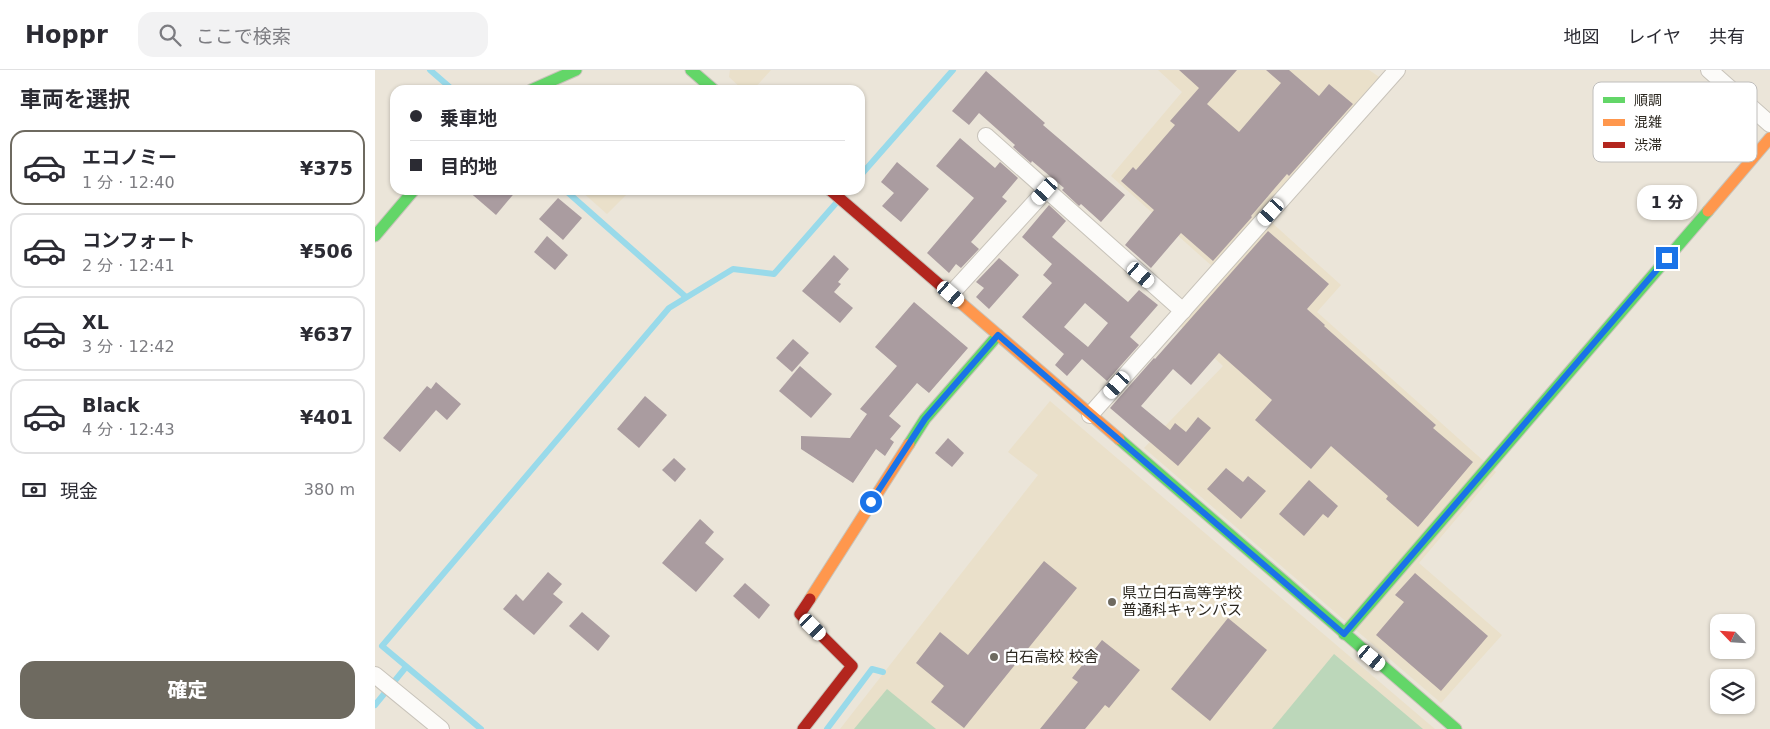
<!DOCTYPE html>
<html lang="ja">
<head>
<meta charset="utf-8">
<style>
	:root { --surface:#fff; --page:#f2f2f3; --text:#2b2b33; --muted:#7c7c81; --line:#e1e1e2; --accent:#6e6a60 }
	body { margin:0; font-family:"DejaVu Sans","Noto Sans JP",sans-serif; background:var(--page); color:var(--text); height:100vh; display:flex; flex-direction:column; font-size:19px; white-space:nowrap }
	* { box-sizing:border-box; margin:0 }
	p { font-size:16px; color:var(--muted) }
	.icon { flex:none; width:28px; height:28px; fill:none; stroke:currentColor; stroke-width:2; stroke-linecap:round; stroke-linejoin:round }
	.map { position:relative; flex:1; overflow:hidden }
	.side { display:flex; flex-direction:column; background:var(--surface); width:375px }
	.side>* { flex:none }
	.hud { position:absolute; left:15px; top:15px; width:475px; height:110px; border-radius:15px; box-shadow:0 1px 4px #0004; display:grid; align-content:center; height:110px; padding:0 20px; background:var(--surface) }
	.needle { width:32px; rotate:295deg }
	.controls { position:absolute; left:1335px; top:544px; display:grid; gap:10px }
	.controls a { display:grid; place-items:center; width:45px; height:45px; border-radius:10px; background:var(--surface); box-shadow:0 1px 4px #0004; font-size:25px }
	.end { position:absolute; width:22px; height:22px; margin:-11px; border:6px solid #1a73e8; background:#fff; box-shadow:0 0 0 2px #fff }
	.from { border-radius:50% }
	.bubble { position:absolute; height:35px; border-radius:15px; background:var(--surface); box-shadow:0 1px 4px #0004; font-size:16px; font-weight:800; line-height:35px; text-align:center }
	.car { position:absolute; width:15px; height:30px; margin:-15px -8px; border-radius:6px; box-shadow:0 0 4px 1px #0007; background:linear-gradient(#fff 24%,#345 0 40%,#fff 0 76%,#345 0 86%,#fff 0) }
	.hud b { display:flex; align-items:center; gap:18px; height:48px; font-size:19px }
	.hud b+b { border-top:1px solid var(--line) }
	.hud i { width:12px; height:12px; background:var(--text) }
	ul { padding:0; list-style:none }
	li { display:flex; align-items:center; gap:15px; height:75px; margin:0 10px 8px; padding:0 10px; border:2px solid var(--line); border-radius:15px }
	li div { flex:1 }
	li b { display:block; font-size:19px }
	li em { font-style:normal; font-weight:800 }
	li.on { border-color:var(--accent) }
	li>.icon { width:45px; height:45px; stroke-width:1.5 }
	h2 { padding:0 20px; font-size:22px; line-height:60px }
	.pay { display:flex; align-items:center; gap:12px; height:55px; padding:0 20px; font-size:19px }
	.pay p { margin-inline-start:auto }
	.button { display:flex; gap:10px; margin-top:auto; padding:10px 20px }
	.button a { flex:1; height:58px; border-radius:15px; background:var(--accent); color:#fff; font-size:20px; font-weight:800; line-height:58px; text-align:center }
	header { display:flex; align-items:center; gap:30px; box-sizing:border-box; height:70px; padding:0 25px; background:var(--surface); border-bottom:1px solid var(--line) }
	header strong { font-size:24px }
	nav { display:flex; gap:28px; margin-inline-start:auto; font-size:18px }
	.search { width:350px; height:45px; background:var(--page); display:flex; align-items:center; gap:12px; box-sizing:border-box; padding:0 18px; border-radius:15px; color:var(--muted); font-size:19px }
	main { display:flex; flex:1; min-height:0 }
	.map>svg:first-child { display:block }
</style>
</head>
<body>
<header>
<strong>Hoppr</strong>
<div class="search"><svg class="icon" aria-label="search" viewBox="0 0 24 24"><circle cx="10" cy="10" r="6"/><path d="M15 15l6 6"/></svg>ここで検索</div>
<nav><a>地図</a><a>レイヤ</a><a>共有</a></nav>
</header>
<main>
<section class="side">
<h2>車両を選択</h2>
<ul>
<li class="on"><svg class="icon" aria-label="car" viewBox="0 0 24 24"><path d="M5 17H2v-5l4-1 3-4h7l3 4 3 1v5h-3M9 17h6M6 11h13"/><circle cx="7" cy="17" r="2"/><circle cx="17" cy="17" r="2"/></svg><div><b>エコノミー</b><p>1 分 · 12:40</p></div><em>¥375</em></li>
<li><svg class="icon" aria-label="car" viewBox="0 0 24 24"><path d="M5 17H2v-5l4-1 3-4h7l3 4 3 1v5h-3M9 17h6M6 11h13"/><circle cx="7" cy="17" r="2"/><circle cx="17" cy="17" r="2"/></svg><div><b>コンフォート</b><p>2 分 · 12:41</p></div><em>¥506</em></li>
<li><svg class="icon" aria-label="car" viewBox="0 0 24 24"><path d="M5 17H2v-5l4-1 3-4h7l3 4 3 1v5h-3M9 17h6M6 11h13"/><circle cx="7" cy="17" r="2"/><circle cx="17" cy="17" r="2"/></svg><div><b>XL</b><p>3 分 · 12:42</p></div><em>¥637</em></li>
<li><svg class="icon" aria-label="car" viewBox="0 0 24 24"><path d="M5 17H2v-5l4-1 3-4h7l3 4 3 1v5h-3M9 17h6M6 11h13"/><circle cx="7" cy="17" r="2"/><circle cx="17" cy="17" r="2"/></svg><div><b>Black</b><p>4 分 · 12:43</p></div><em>¥401</em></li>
</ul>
<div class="pay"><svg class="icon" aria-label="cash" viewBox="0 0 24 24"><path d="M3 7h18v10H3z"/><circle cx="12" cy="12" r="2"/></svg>現金<p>380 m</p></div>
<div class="button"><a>確定</a></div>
</section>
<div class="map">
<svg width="1395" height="659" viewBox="0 0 1395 659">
	<rect width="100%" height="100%" fill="#ebe5d9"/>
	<g fill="#eae0ca">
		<path d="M355 0H396L378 20H368L354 7Z"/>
		<path d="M783 0H994L1016 15 895 151 966 215 942 242 1121 402 1044 493 1127 565 1066 633 769 378 848 296 803 254 847 205 736 106 807 22Z"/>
		<path d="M205 120H256L232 144Z"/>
		<path d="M675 331 1060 659H465L663 405 633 382Z"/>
	</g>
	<g fill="#bcd7ba">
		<path d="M959 584 1048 659H897Z"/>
		<path d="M512 619 561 659H479Z"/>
	</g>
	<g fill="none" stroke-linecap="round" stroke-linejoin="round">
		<g stroke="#99daea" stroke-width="6">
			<path d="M55 0 78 20"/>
			<path d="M485 106 578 0"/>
			<path d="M190 120 311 227"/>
			<path d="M0 635 31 597"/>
			<path d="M106 659 7 576 294 238 358 199 399 204 462 132"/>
			<path d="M452 659 497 599 508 602"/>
		</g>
	</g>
	<g fill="#aa9ca0" fill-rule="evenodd">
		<path d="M804 0H862L832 34 864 62 906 13 891 0H914L944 26 954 14 978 34 914 106 912 104 876 146 877 147 838 191 806 163 776 198 750 175 779 140 746 111 758 97 761 100 800 55 795 51 824 18Z"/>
		<path d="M611 1 670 53 668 55 750 125 726 152 706 134 704 136 687 120 689 118 657 91 656 93 638 77 640 75 604 43 594 55 577 41Z"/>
		<path d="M585 68 620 98 625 92 643 108 627 127 632 131 596 172 604 179 586 198 581 194 574 203 552 183 599 128 561 96Z"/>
		<path d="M522 92 554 119 526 152 507 136 519 123 506 112Z"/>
		<path d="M92 120H142L121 145Z"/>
		<path d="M183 128 207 148 188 170 164 149Z"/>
		<path d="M674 135 691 151 677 167 753 232 764 220 783 235 755 267 764 275 732 311 707 289 692 306 680 295 689 284 647 247 677 213 668 205 677 194 647 167ZM710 233 733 253 713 277 689 257Z"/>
		<path d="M893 161 954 214 932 239 950 255 949 256 1061 355 1058 358 1098 392 1043 457 1011 429 1013 426 956 376 936 399 880 350 897 330 844 283 816 315 798 299 766 336 795 360 800 353 811 362 823 347 836 358 803 396 735 338 779 288 780 289Z"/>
		<path d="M172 166 193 185 180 200 159 182Z"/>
		<path d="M459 185 474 199 463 212 466 214 459 222 478 238 465 253 427 221Z"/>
		<path d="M624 188 644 205 614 239 601 227 609 218 601 212Z"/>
		<path d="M539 232 593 278 554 323 542 313 514 346 526 356 515 369 519 372 510 386 501 379 478 413 426 379V366L475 368 492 344 485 339 522 296 500 277Z"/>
		<path d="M418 269 434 283 417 302 401 288Z"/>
		<path d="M425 296 457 324 436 348 404 321Z"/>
		<path d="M61 312 86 334 72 350 61 340 25 382 8 368 52 316 56 319Z"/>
		<path d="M270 326 292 345 264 378 242 359Z"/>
		<path d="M573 368 589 383 577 397 560 383Z"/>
		<path d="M299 388 311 399 300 412 287 400Z"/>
		<path d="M851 398 868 412 873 406 891 421 866 449 832 419Z"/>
		<path d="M934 410 963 436 953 448 948 444 929 466 904 444Z"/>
		<path d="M325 449 339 462 330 473 349 489 321 522 287 493Z"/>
		<path d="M669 491 702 518 589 658 556 632 569 616 541 593 565 562 593 585Z"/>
		<path d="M173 502 187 514 178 524 188 532 159 565 128 539 141 524 148 531Z"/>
		<path d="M1040 503 1113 566 1066 621 1001 565 1029 532 1020 525Z"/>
		<path d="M370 513 395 535 384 549 358 526Z"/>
		<path d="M207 542 235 566 223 581 194 556Z"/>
		<path d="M853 548 892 580 835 651 796 619Z"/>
		<path d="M727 570 765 600 734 638 730 635 710 659H665L703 612 697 608Z"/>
	</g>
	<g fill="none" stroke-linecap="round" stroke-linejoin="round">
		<defs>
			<g id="street">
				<path d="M1334 0 1395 54"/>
				<path d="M611 66 808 241"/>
				<path d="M576 224 670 121"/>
				<path d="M715 345 1022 0"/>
				<path d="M0 605 66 659"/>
			</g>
			<g id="fast">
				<path d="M316 0 339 20"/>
				<path d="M156 20 201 0"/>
				<path d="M0 166 39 120"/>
				<path d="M744 369 1081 659"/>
				<path d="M534 374 550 349 623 265"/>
				<path d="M969 564 1333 141"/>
			</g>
			<g id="slow">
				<path d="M1333 141 1395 68"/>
				<path d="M572 221 744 369"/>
				<path d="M435 529 534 374"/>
			</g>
			<g id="jam">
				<path d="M455 120 572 221"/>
				<path d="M428 659 477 596 425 544 435 529"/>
			</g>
		</defs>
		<use href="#street" stroke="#c8c3ba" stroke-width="18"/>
		<use href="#fast" stroke="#c8c3ba" stroke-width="13"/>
		<use href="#slow" stroke="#c8c3ba" stroke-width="13"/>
		<use href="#jam" stroke="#c8c3ba" stroke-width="13"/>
		<use href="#street" stroke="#fcfbf9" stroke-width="16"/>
		<use href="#fast" stroke="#63d668" stroke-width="11"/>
		<use href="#slow" stroke="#ff974d" stroke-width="11"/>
		<use href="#jam" stroke="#b3261e" stroke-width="11"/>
	</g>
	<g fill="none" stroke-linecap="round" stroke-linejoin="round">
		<path stroke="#1a73e8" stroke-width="6" d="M496 432 550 349 623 265 969 564 1292 188"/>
	</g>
	<g fill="#6e6a60" stroke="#fff" stroke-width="2">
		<circle cx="737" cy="532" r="5"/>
		<circle cx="619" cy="587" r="5"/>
	</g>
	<g text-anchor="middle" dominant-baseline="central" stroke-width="5" stroke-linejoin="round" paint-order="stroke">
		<g font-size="15" fill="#2b271f" stroke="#fff" text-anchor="start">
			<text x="747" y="523">県立白石高等学校<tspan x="747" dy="17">普通科キャンパス</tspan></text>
			<text x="629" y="587">白石高校 校舎</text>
		</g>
	</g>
	<rect x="1218" y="12" width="164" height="80" rx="8" fill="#fff" stroke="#bfbebc" stroke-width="1"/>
	<rect x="1228" y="27" width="22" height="6" fill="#63d668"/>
	<rect x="1228" y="49" width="22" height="7" fill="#ff974d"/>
	<rect x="1228" y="72" width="22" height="6" fill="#b3261e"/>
	<g font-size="14" fill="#2b271f">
		<text x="1259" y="35">順調</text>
		<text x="1259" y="57">混雑</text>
		<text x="1259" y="80">渋滞</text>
	</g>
</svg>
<div class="controls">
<a><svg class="needle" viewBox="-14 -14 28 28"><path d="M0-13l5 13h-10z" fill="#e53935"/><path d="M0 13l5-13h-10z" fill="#7c7c81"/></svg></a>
<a><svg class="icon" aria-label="layers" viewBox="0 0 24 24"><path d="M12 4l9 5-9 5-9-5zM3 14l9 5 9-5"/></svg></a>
</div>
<i class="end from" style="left:496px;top:432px"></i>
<i class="end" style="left:1292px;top:188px"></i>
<div class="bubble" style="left:1262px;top:115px;width:60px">1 分</div>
<i class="car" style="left:670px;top:121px;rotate:222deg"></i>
<i class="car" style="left:896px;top:142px;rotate:222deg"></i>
<i class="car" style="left:766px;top:205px;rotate:131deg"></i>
<i class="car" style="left:576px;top:224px;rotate:131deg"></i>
<i class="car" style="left:742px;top:315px;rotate:222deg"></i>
<i class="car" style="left:438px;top:557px;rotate:135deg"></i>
<i class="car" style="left:997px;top:588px;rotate:130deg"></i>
<div class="hud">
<b><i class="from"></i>乗車地</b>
<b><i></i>目的地</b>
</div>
</div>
</main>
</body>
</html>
